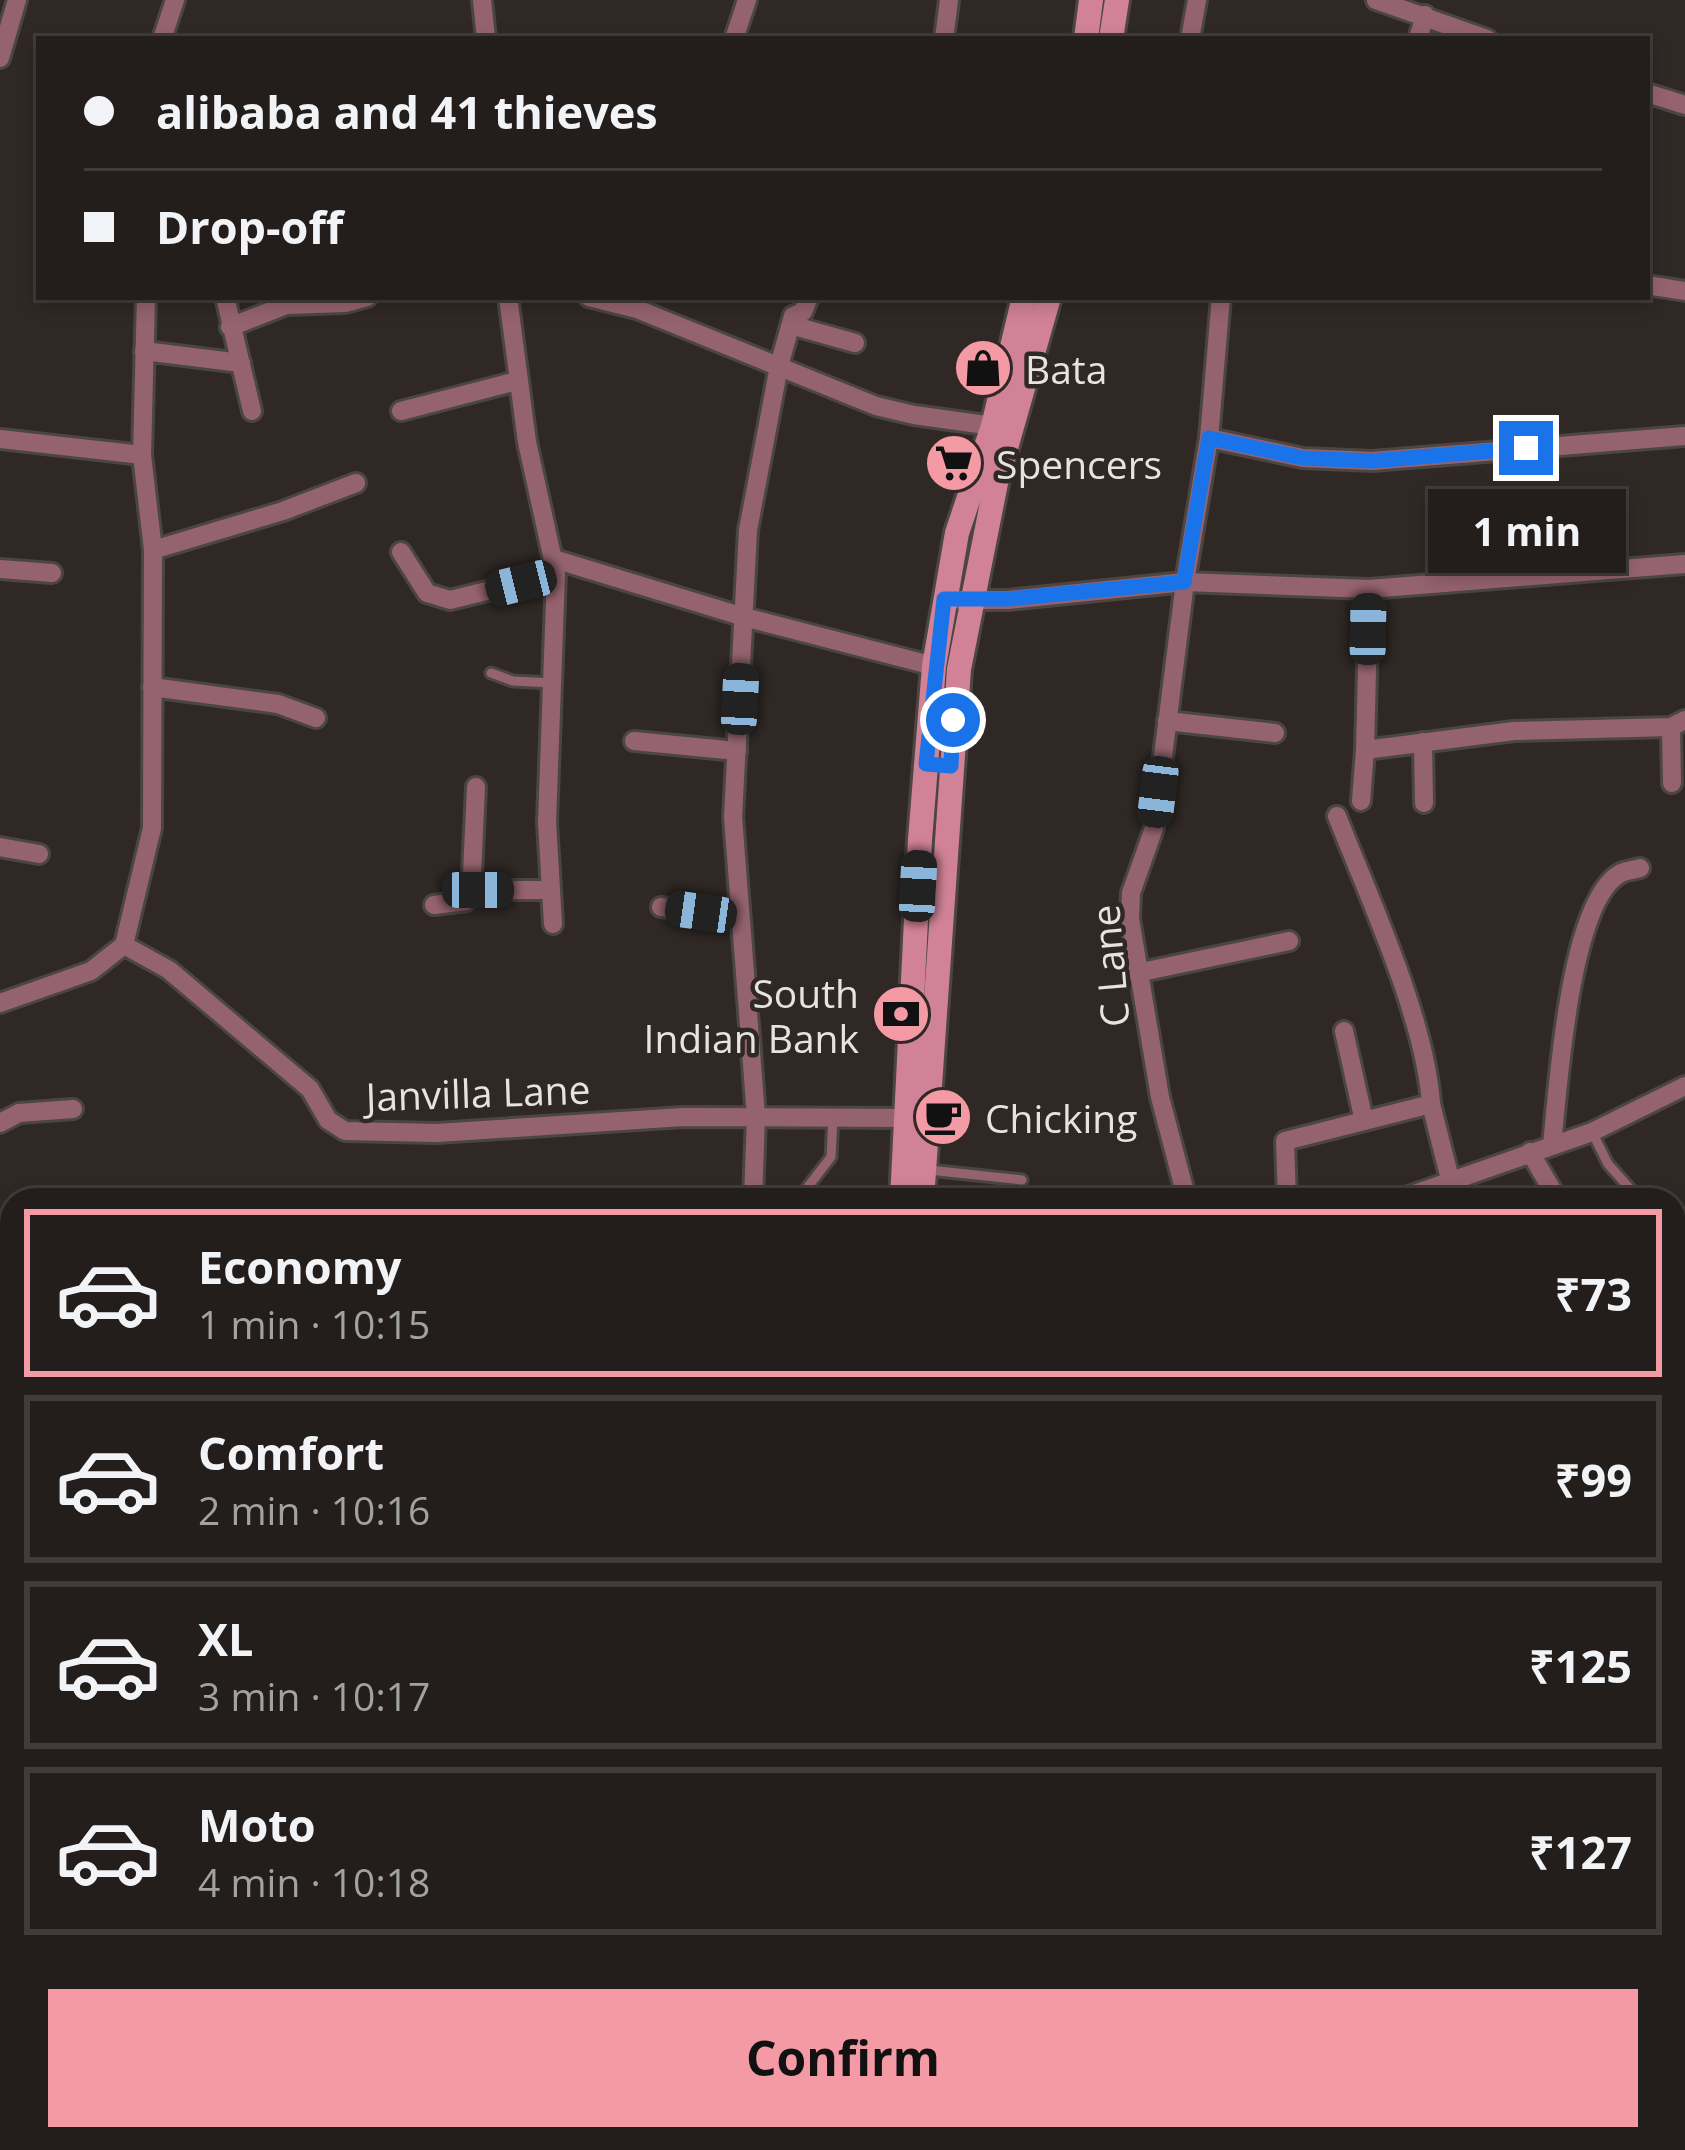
<!DOCTYPE html>
<html lang="en">
<head>
<meta charset="utf-8">
<style>
	:root { --surface:#231e1c; --page:#2b2725; --text:#f1f3f6; --muted:#a3a2a3; --line:#403c3b; --accent:#f49aa5 }
	body { margin:0; font-family:"Open Sans",sans-serif; background:var(--page); color:var(--text); height:100vh; display:flex; flex-direction:column; font-size:45px; white-space:nowrap }
	* { box-sizing:border-box; margin:0 }
	p { font-size:39px; color:var(--muted) }
	.icon { flex:none; width:66px; height:66px; fill:none; stroke:currentColor; stroke-width:2; stroke-linecap:round; stroke-linejoin:round }
	.map { position:relative; flex:1; overflow:hidden }
	.drawer { position:absolute; left:0px; top:1188px; width:1686px; height:963px; display:flex; flex-direction:column; background:var(--surface); border-radius:36px 36px 0 0; box-shadow:0 6px 18px #0003,0 0 0 3px var(--line) }
	.drawer>* { flex:none }
	.guide { position:absolute; left:36px; top:36px; width:1614px; height:264px; border-radius:0px; box-shadow:0 6px 18px #0003,0 0 0 3px var(--line); display:grid; align-content:center; height:264px; padding:0 48px; background:var(--surface) }
	.end { position:absolute; width:54px; height:54px; margin:-27px; border:15px solid #1a73e8; background:#fff; box-shadow:0 0 0 6px #fff }
	.from { border-radius:50% }
	.bubble { position:absolute; height:84px; border-radius:0px; background:var(--surface); box-shadow:0 6px 18px #0003,0 0 0 3px var(--line); font-size:39px; font-weight:700; line-height:84px; text-align:center }
	.car { position:absolute; width:36px; height:72px; margin:-36px -18px; border-radius:15px; box-shadow:0 0 9px 3px #0007; background:linear-gradient(#222 24%,#8ab4d8 0 40%,#222 0 76%,#8ab4d8 0 86%,#222 0) }
	.guide b { display:flex; align-items:center; gap:42px; height:114px; font-size:45px }
	.guide b+b { border-top:3px solid var(--line) }
	.guide i { width:30px; height:30px; background:var(--text) }
	ul { padding:21px 0 0; list-style:none }
	li { display:flex; align-items:center; gap:36px; height:168px; margin:0 24px 18px; padding:0 24px; border:6px solid var(--line); border-radius:0px }
	li div { flex:1 }
	li b { display:block; font-size:45px }
	li em { font-style:normal; font-weight:700 }
	li.current { border-color:var(--accent) }
	li>.icon { width:108px; height:108px; stroke-width:1.5 }
	.cta { display:flex; gap:24px; margin-top:auto; padding:24px 48px }
	.cta a { flex:1; height:138px; border-radius:0px; background:var(--accent); color:#111; font-size:48px; font-weight:700; line-height:138px; text-align:center }
	.map>svg:first-child { display:block }
</style>
</head>
<body>
<div class="map">
<svg width="1685" height="2150" viewBox="0 0 1685 2150">
	<rect width="100%" height="100%" fill="#2f2825"/>
	<g fill="none" stroke-linecap="round" stroke-linejoin="round">
		<defs>
			<g id="service">
				<path d="M491 673 513 681 553 683"/>
				<path d="M1592 1132 1608 1164 1640 1200"/>
				<path d="M929 1170 1022 1180"/>
				<path d="M807 1200V1188L831 1157 833 1117"/>
				<path d="M1674 1226 1685 1232"/>
			</g>
			<g id="minor">
				<path d="M482 0 486 39"/>
				<path d="M1376 0 1487 39"/>
				<path d="M162 39 175 0"/>
				<path d="M734 39 747 0"/>
				<path d="M944 39 949 0"/>
				<path d="M1190 39 1197 0"/>
				<path d="M1418 39 1425 15"/>
				<path d="M0 58 17 0"/>
				<path d="M1647 93 1685 105"/>
				<path d="M1647 285 1685 291"/>
				<path d="M225 297 252 411"/>
				<path d="M508 297 527 442 556 574 547 822 553 924"/>
				<path d="M589 297 637 309 876 406 914 415 993 426"/>
				<path d="M791 325 855 343"/>
				<path d="M230 327 286 305 345 303 367 297"/>
				<path d="M144 351 241 363"/>
				<path d="M401 411 517 381"/>
				<path d="M1209 438 1303 458 1372 461 1685 436"/>
				<path d="M0 439 142 455"/>
				<path d="M153 550 283 511 356 483"/>
				<path d="M401 552 427 593 450 600 556 574"/>
				<path d="M554 559 744 617 934 666"/>
				<path d="M0 569 52 573"/>
				<path d="M1369 589 1365 750 1514 731 1671 727 1685 720"/>
				<path d="M960 600H1008L1185 582 1369 589 1685 564"/>
				<path d="M152 687 278 704 316 718"/>
				<path d="M1167 721 1275 733"/>
				<path d="M1671 727 1672 783"/>
				<path d="M634 741 737 751"/>
				<path d="M1423 742 1424 803"/>
				<path d="M476 787 472 874 478 890"/>
				<path d="M1361 801 1365 750"/>
				<path d="M0 847 39 854"/>
				<path d="M434 905 466 901 478 890H550"/>
				<path d="M661 907 740 918"/>
				<path d="M124 945 169 970 310 1089 328 1120 345 1131 437 1133 683 1117 907 1118"/>
				<path d="M1137 973 1289 941"/>
				<path d="M0 1003 91 971 124 945 152 828 153 550 142 455 146 297"/>
				<path d="M1344 1031 1364 1121"/>
				<path d="M1431 1104 1451 1183"/>
				<path d="M0 1123 19 1113 73 1109"/>
				<path d="M1552 1145C1558 1090 1569 900 1621 873 1627 870 1634 870 1640 868"/>
				<path d="M1530 1152 1558 1200"/>
				<path d="M753 1200 756 1116 733 817 748 530 779 366 793 316 803 312 809 297"/>
				<path d="M1187 1200 1160 1097 1130 919 1131 893 1154 828 1185 582 1209 438 1221 297"/>
				<path d="M1287 1200 1285 1141 1431 1104C1425 1017 1369 898 1337 816"/>
				<path d="M1397 1200 1592 1132 1685 1086"/>
				<path d="M0 1255 12 1253"/>
				<path d="M1674 1322 1685 1333"/>
				<path d="M0 1408H12"/>
				<path d="M1674 1531 1685 1533"/>
				<path d="M1674 1686 1685 1683"/>
				<path d="M1674 1756 1685 1776"/>
				<path d="M0 1835 12 1795"/>
				<path d="M0 1895 12 1892"/>
				<path d="M0 2081 12 2087"/>
				<path d="M108 2139 128 2150"/>
				<path d="M181 2139 182 2150"/>
				<path d="M745 2139 747 2150"/>
				<path d="M1417 2139 1419 2150"/>
				<path d="M1487 2139 1491 2150"/>
				<path d="M26 2150 31 2139"/>
				<path d="M1197 2150 1220 2139"/>
			</g>
			<g id="secondary">
				<path d="M1086 39 1091 0"/>
				<path d="M1111 39 1117 0"/>
				<path d="M902 1200 920 840 934 666 957 533 993 426 1024 297"/>
				<path d="M922 1200 959 669 996 483 1049 297"/>
				<path d="M1130 2139 1135 2150"/>
				<path d="M1160 2139 1165 2150"/>
			</g>
		</defs>
		<use href="#service" stroke="#4c4643" stroke-width="15"/>
		<use href="#minor" stroke="#4c4643" stroke-width="24"/>
		<use href="#secondary" stroke="#4c4643" stroke-width="30"/>
		<use href="#service" stroke="#95636f" stroke-width="9"/>
		<use href="#minor" stroke="#95636f" stroke-width="18"/>
		<use href="#secondary" stroke="#d18296" stroke-width="24"/>
	</g>
	<g fill="none" stroke-linecap="round" stroke-linejoin="round">
		<path stroke="#1a73e8" stroke-width="15" d="M953 720 951 766 926 764 944 599H1008L1184 582 1209 438 1303 458 1372 461 1526 448"/>
	</g>
	<defs>
		<symbol id="shop-disc" viewBox="-11 -11 22 22"><circle r="9.5" fill="#f49aa5" stroke="#2f2825"/><path d="M-5-2.5h2.3a2.7 3.5 0 0 1 5.4 0H5L5.5 6h-11ZM-1.5-2.5h3a1.5 2.3 0 0 0-3 0Z" fill="#111"/></symbol>
		<symbol id="supermarket-disc" viewBox="-11 -11 22 22"><circle r="9.5" fill="#f49aa5" stroke="#2f2825"/><path d="M-6-5.5h2.5l.6 2H6L4.5 2H-2.5L-4.4-4H-6ZM-1.5 3.2a1.3 1.3 0 1 0 .1 0ZM3 3.2a1.3 1.3 0 1 0 .1 0Z" fill="#111"/></symbol>
		<symbol id="bank-disc" viewBox="-11 -11 22 22"><circle r="9.5" fill="#f49aa5" stroke="#2f2825"/><path d="M-6-4H6V4H-6ZM0-2.3a2.3 2.3 0 1 0 0 4.6a2.3 2.3 0 1 0 0-4.6Z" fill="#111"/></symbol>
		<symbol id="cafe-disc" viewBox="-11 -11 22 22"><circle r="9.5" fill="#f49aa5" stroke="#2f2825"/><path d="M-5.5-4.5H6V0H3Q3 3.5 0 3.5H-2.5Q-5.5 3.5-5.5 0ZM3-3.2v2h1.7v-2ZM-6 4.5H4V6H-6Z" fill="#111"/></symbol>
	</defs>
	<g fill-rule="evenodd">
		<use href="#shop-disc" x="950" y="335" width="66" height="66"/>
		<use href="#supermarket-disc" x="921" y="430" width="66" height="66"/>
		<use href="#bank-disc" x="868" y="981" width="66" height="66"/>
		<use href="#cafe-disc" x="910" y="1084" width="66" height="66"/>
	</g>
	<g text-anchor="middle" dominant-baseline="central" stroke-width="9" stroke-linejoin="round" paint-order="stroke">
		<g font-size="39" fill="#e7e3e1" stroke="#2f2825" text-anchor="start">
			<text x="1025" y="368">Bata</text>
			<text x="996" y="463">Spencers</text>
			<text x="859" y="992" text-anchor="end">South<tspan x="859" dy="45">Indian Bank</tspan></text>
			<text x="985" y="1117">Chicking</text>
		</g>
		<g font-size="39" fill="#e7e3e1" stroke="#2f2825">
			<text transform="translate(1109 966) rotate(-95)">C Lane</text>
			<text transform="translate(478 1092) rotate(-2)">Janvilla Lane</text>
		</g>
	</g>
</svg>
<i class="end from" style="left:953px;top:720px"></i>
<i class="end" style="left:1526px;top:448px"></i>
<div class="bubble" style="left:1428px;top:489px;width:198px">1 min</div>
<i class="car" style="left:521px;top:583px;rotate:256deg"></i>
<i class="car" style="left:1368px;top:629px;rotate:1deg"></i>
<i class="car" style="left:740px;top:699px;rotate:3deg"></i>
<i class="car" style="left:1158px;top:792px;rotate:187deg"></i>
<i class="car" style="left:918px;top:886px;rotate:3deg"></i>
<i class="car" style="left:478px;top:890px;rotate:90deg"></i>
<i class="car" style="left:701px;top:912px;rotate:278deg"></i>
<div class="guide">
<b><i class="from"></i>alibaba and 41 thieves</b>
<b><i></i>Drop-off</b>
</div>
<section class="drawer">
<ul>
<li class="current"><svg class="icon" aria-label="car" viewBox="0 0 24 24"><path d="M5 17H2v-5l4-1 3-4h7l3 4 3 1v5h-3M9 17h6M6 11h13"/><circle cx="7" cy="17" r="2"/><circle cx="17" cy="17" r="2"/></svg><div><b>Economy</b><p>1 min · 10:15</p></div><em>₹73</em></li>
<li><svg class="icon" aria-label="car" viewBox="0 0 24 24"><path d="M5 17H2v-5l4-1 3-4h7l3 4 3 1v5h-3M9 17h6M6 11h13"/><circle cx="7" cy="17" r="2"/><circle cx="17" cy="17" r="2"/></svg><div><b>Comfort</b><p>2 min · 10:16</p></div><em>₹99</em></li>
<li><svg class="icon" aria-label="car" viewBox="0 0 24 24"><path d="M5 17H2v-5l4-1 3-4h7l3 4 3 1v5h-3M9 17h6M6 11h13"/><circle cx="7" cy="17" r="2"/><circle cx="17" cy="17" r="2"/></svg><div><b>XL</b><p>3 min · 10:17</p></div><em>₹125</em></li>
<li><svg class="icon" aria-label="car" viewBox="0 0 24 24"><path d="M5 17H2v-5l4-1 3-4h7l3 4 3 1v5h-3M9 17h6M6 11h13"/><circle cx="7" cy="17" r="2"/><circle cx="17" cy="17" r="2"/></svg><div><b>Moto</b><p>4 min · 10:18</p></div><em>₹127</em></li>
</ul>
<div class="cta"><a>Confirm</a></div>
</section>
</div>
</body>
</html>
